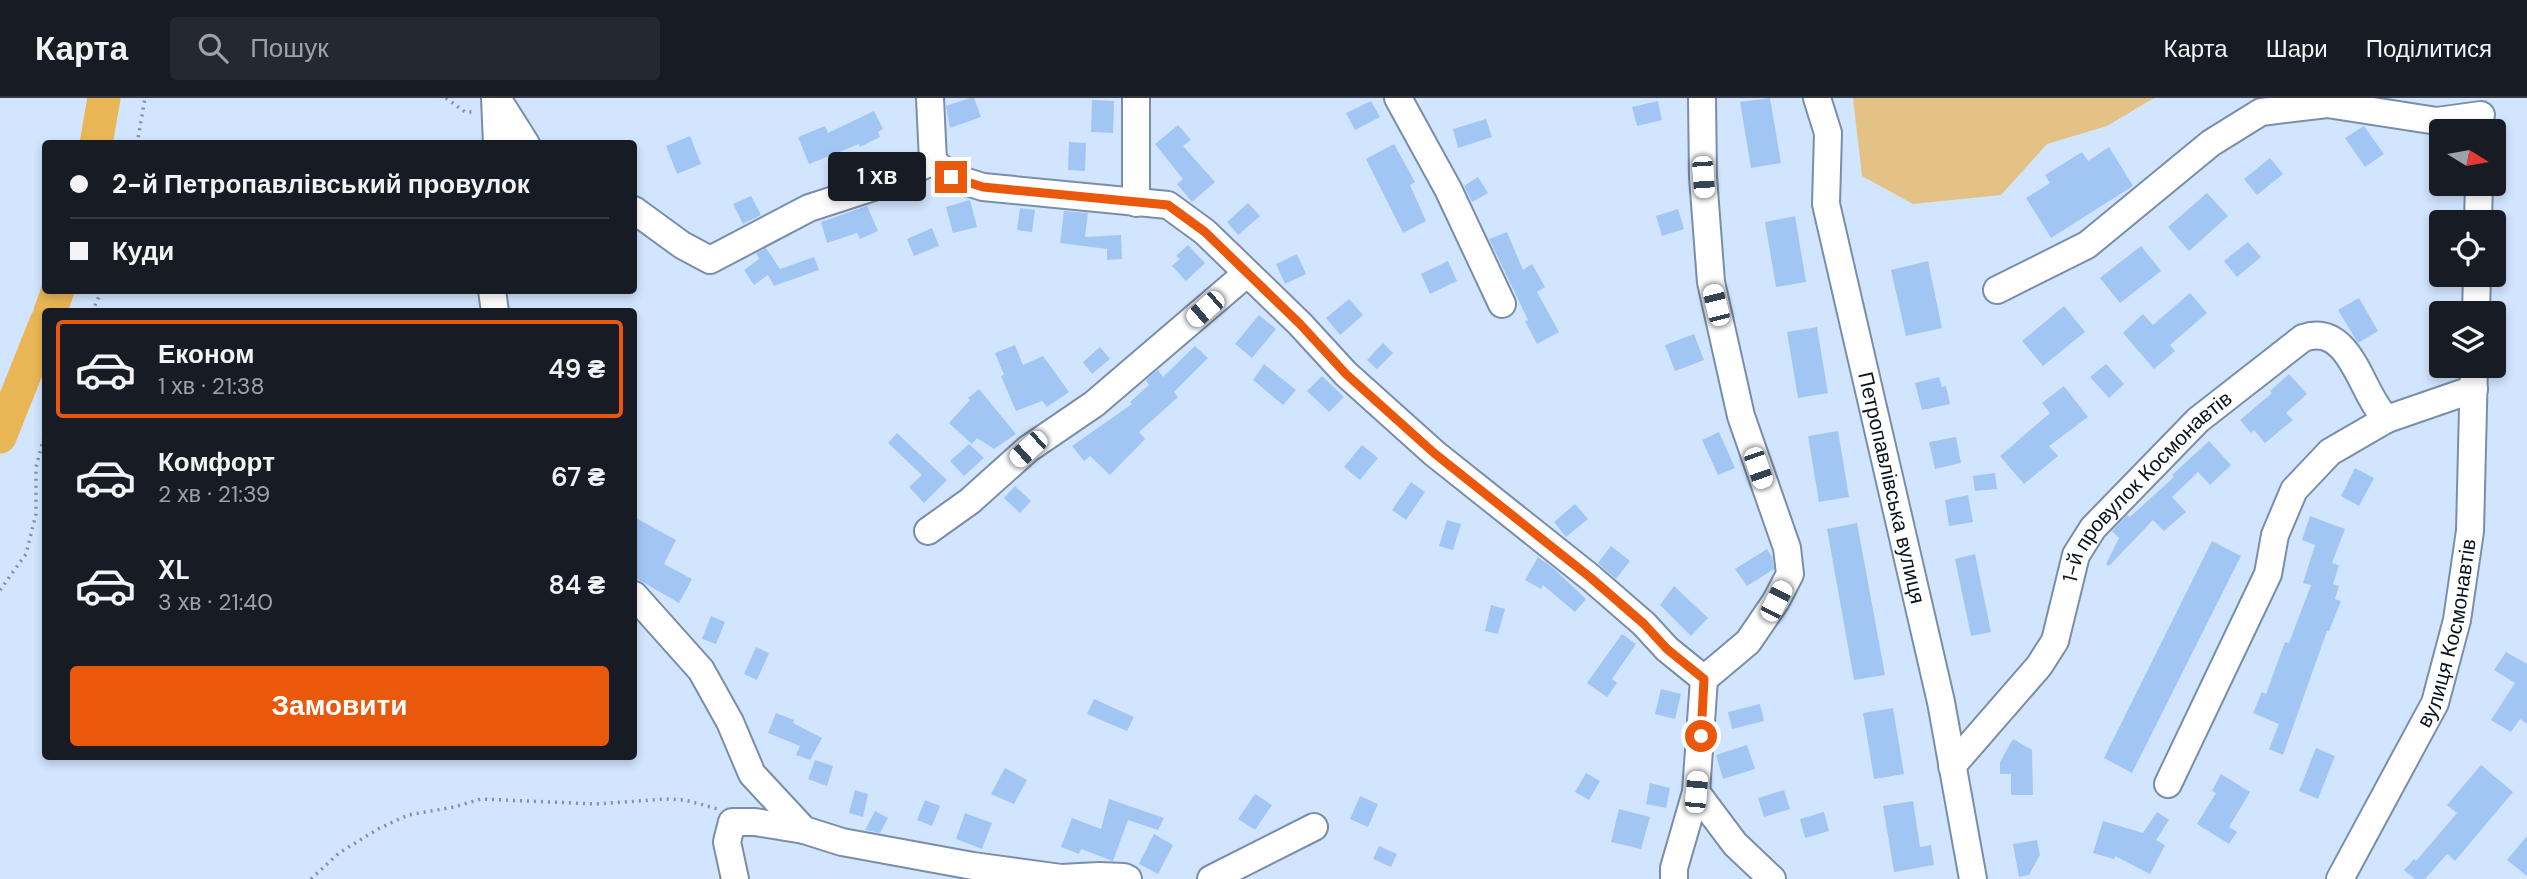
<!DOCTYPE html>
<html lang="uk">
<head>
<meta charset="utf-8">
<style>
	:root { --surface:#171b24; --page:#242831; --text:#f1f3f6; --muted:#9ea1a6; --line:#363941; --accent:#ea580c }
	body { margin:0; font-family:"DM Sans",sans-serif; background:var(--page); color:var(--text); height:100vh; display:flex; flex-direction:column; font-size:26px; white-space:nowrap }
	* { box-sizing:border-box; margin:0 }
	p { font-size:23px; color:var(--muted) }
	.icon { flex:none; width:38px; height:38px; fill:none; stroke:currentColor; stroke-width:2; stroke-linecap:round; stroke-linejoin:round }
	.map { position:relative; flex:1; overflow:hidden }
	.details { position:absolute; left:42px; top:210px; width:595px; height:452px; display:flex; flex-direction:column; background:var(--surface); border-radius:7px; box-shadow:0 4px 10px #0003 }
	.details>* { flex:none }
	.banner { position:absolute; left:42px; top:42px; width:595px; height:154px; border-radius:7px; box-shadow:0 4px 10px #0003; display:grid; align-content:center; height:154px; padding:0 28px; background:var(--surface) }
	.needle { width:46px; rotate:101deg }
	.buttons { position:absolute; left:2429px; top:21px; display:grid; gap:14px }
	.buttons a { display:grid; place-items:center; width:77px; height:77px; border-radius:7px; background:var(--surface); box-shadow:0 4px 10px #0003; font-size:35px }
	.end { position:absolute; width:32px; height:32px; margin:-16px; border:9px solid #ea580c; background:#fff; box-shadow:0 0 0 4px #fff }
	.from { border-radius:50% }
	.bubble { position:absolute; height:49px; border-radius:7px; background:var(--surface); box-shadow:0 4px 10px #0003; font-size:23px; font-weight:600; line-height:49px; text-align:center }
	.car { position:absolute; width:21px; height:42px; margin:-21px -10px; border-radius:9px; box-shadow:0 0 5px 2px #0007; background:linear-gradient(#fff 24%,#345 0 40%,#fff 0 76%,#345 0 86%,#fff 0) }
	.banner b { display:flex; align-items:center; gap:24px; height:66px; font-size:26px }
	.banner b+b { border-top:2px solid var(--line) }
	.banner i { width:18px; height:18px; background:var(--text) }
	ul { padding:12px 0 0; list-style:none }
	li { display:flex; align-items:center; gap:21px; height:98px; margin:0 14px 10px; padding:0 14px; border:4px solid transparent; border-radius:7px }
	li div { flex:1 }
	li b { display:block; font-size:26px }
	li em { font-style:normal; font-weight:600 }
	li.on { border-color:var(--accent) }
	li>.icon { width:63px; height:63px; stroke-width:1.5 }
	.primary-button { display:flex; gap:14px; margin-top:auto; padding:14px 28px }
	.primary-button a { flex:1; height:80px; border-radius:7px; background:var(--accent); color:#fff; font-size:28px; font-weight:600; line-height:80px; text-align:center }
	header { display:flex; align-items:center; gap:42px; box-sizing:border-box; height:98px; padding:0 35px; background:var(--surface); border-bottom:2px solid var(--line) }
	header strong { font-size:33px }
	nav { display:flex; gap:38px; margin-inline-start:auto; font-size:24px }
	.search { width:490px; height:63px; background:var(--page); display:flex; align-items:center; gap:18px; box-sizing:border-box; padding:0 24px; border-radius:7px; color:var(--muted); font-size:26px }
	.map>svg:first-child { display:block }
</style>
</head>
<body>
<header>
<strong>Карта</strong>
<div class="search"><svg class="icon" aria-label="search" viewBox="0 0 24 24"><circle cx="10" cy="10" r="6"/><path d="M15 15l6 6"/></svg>Пошук</div>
<nav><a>Карта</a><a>Шари</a><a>Поділитися</a></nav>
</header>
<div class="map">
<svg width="2527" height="781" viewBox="0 0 2527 781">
	<rect width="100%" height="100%" fill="#d2e5fe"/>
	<path fill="#e4c285" d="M1853 0H2154L2107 28 2047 46 2001 97 1913 106 1862 78Z"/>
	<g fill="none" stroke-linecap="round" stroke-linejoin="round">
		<g stroke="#e9b656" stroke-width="33">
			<path d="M96 46 104 0"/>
			<path d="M50 214 58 192"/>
			<path d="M0 339 46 224"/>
		</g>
	</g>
	<g fill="#a2c6f4">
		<path d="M970 0H974L981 19 950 30 946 8Z"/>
		<path d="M1770 0 1781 65 1751 70 1740 4Z"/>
		<path d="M1092 2 1114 3 1113 35 1091 34Z"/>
		<path d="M1371 3 1380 19 1355 32 1346 15Z"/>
		<path d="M1658 3 1662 22 1637 28 1632 9Z"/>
		<path d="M874 13 883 31 878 34 880 39 860 49 859 46 809 66 798 39 825 28 828 35Z"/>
		<path d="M1486 21 1492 39 1458 50 1453 31Z"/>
		<path d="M1178 27 1191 42 1183 48 1215 84 1192 104 1177 86 1183 81 1155 46Z"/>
		<path d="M2364 28 2384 56 2365 69 2345 40Z"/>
		<path d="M690 38 701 66 677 76 666 48Z"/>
		<path d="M1069 44 1086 45 1085 73 1068 72Z"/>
		<path d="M1394 46 1415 84 1410 87 1426 123 1403 135 1366 61Z"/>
		<path d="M2109 49 2133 88 2051 140 2026 100 2050 85 2045 77 2082 54 2088 63Z"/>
		<path d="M2270 60 2283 76 2257 97 2244 81Z"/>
		<path d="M1478 79 1488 95 1472 104 1464 88Z"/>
		<path d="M2207 95 2228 118 2189 153 2168 129Z"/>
		<path d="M751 98 761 117 743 126 733 106Z"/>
		<path d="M970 102 977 129 953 135 946 109Z"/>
		<path d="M1248 105 1260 118 1238 137 1227 124Z"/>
		<path d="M867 108 878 133 860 141 857 135 827 145 821 124Z"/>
		<path d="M1020 110 1035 112 1032 134 1017 132Z"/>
		<path d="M1678 111 1684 131 1662 138 1656 118Z"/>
		<path d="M1064 113 1088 115 1085 139 1121 137 1122 161 1107 162V151L1060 145Z"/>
		<path d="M1795 118 1806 184 1776 189 1765 124Z"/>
		<path d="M932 130 939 148 914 158 907 141Z"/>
		<path d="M1507 134 1523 172 1532 166 1545 189 1537 194 1559 234 1537 246 1525 223 1528 222 1489 141Z"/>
		<path d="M2248 144 2261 159 2237 179 2224 163Z"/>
		<path d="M1188 147 1205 165 1186 183 1172 168 1180 161 1176 158Z"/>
		<path d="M2141 148 2161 173 2120 205 2100 180Z"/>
		<path d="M766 150 780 171 814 159 819 172 774 188 768 177 754 187 744 172 759 161 756 155Z"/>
		<path d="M1297 156 1306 176 1285 186 1276 166Z"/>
		<path d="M1448 163 1457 183 1430 196 1421 176Z"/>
		<path d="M1928 163 1942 230 1906 238 1891 172Z"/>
		<path d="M2190 195 2207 215 2170 247 2175 253 2154 271 2123 235 2143 216 2153 227Z"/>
		<path d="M2359 200 2378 233 2358 245 2338 212Z"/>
		<path d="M1349 201 1363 217 1340 237 1326 220Z"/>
		<path d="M2064 208 2085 234 2043 268 2022 243Z"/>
		<path d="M1259 217 1276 231 1252 260 1235 246Z"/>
		<path d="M1817 229 1828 295 1798 300 1787 234Z"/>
		<path d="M1694 236 1704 262 1675 273 1665 247Z"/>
		<path d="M1383 245 1393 255 1377 271 1367 262Z"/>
		<path d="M1015 247 1023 267 1043 258 1069 294 1047 309 1042 303 1016 313 1001 278 1004 277 995 255Z"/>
		<path d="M1195 248 1208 260 1174 294 1178 299 1139 334 1145 341 1110 377 1090 358 1084 363 1072 348 1132 306 1130 304 1149 287 1146 282 1158 272 1163 279Z"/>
		<path d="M1100 249 1110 261 1092 276 1083 264Z"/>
		<path d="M1264 266 1296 292 1283 307 1253 282Z"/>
		<path d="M2106 266 2124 286 2109 300 2090 279Z"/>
		<path d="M2289 276 2307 296 2286 315 2293 322 2265 345 2254 332 2251 335 2240 322 2272 295 2270 293Z"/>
		<path d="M1322 278 1344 299 1329 314 1307 293Z"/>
		<path d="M1939 279 1942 289 1946 288 1950 306 1922 312 1915 285Z"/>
		<path d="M2064 288 2088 319 2049 348 2058 358 2024 386 2000 358 2050 315 2042 305Z"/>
		<path d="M979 291 1016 336 994 351 977 340 972 346 949 325 970 302 968 300Z"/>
		<path d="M1838 333 1849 399 1819 404 1808 338Z"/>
		<path d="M1719 334 1735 370 1718 377 1702 342Z"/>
		<path d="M897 335 947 382 924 405 909 389 922 377 888 345Z"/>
		<path d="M1956 339 1961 365 1935 371 1929 344Z"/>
		<path d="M2209 343 2231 367 2210 387 2198 374 2172 399 2186 414 2164 433 2153 422 2109 468 2106 466 2119 440 2112 433 2127 417 2130 419 2174 379 2172 377Z"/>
		<path d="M969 346 984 360 964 378 950 363Z"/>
		<path d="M1362 347 1378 360 1360 382 1344 369Z"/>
		<path d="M2355 370 2374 380 2359 408 2341 398Z"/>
		<path d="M1995 375 1997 391 1975 393 1973 378Z"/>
		<path d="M1411 384 1425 394 1406 422 1392 412Z"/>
		<path d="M1015 388 1031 403 1020 415 1004 400Z"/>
		<path d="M1968 397 1973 424 1949 428 1945 402Z"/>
		<path d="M1575 406 1588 421 1566 439 1554 424Z"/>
		<path d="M2310 418 2345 431 2332 465 2339 467 2333 486 2339 488 2335 501 2341 503 2329 533H2327L2283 657 2269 651 2279 626 2253 615 2262 594 2266 596 2285 544 2289 545 2311 487 2303 485 2315 447 2302 442Z"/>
		<path d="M634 419 676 442 664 466 692 481 679 505 634 479Z"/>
		<path d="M1447 422 1461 426 1453 452 1439 448Z"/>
		<path d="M1857 425 1885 577 1854 582 1827 431Z"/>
		<path d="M2212 443 2241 458 2132 675 2104 660Z"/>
		<path d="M1611 448 1630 463 1616 481 1598 465Z"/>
		<path d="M1767 451 1772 459 1774 471 1747 488 1735 471Z"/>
		<path d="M1975 456 1991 534 1971 538 1955 461Z"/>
		<path d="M1538 459 1553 470 1586 501 1575 514 1543 487 1541 491 1525 482Z"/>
		<path d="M1674 488 1708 520 1691 538 1660 507Z"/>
		<path d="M1491 507 1505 511 1498 536 1485 533Z"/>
		<path d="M711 518 725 524 716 546 702 541Z"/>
		<path d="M1622 536 1636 546 1612 581 1617 585 1607 599 1587 585Z"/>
		<path d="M756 549 769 555 757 582 744 576Z"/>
		<path d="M2506 554 2527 566V626L2520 621 2511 634 2491 622 2515 585 2494 572Z"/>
		<path d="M1661 591 1681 596 1675 621 1655 616Z"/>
		<path d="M1094 601 1134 619 1127 633 1087 616Z"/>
		<path d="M1760 606 1764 623 1732 631 1728 614Z"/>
		<path d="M1893 610 1904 676 1874 681 1863 615Z"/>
		<path d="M776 615 794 622 793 625 822 640 810 662 796 657 800 648 768 635Z"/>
		<path d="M2013 641 2032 652 2033 697H2011V676H2000V664Z"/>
		<path d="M1747 647 1755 671 1723 681 1716 657Z"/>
		<path d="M2316 650 2335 658 2318 701 2299 693Z"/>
		<path d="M815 662 833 668 827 688 808 681Z"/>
		<path d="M2481 667 2513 694 2455 763 2447 756 2425 781H2415L2404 772 2414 761 2416 763 2457 715 2447 707Z"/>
		<path d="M1005 670 1027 682 1014 706 991 696Z"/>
		<path d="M1586 675 1600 683 1589 702 1575 694Z"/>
		<path d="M2221 676 2250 694 2229 729 2237 734 2229 746 2197 726 2216 695 2212 693Z"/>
		<path d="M1650 685 1670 690 1666 710 1646 706Z"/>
		<path d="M855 692 868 696 863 719 849 715Z"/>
		<path d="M1784 692 1790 711 1764 719 1758 700Z"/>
		<path d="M1255 696 1272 707 1255 732 1238 721Z"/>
		<path d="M1360 698 1378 706 1368 729 1350 721Z"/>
		<path d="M1109 701 1164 720 1158 732 1128 722 1113 763 1081 751 1079 756 1061 749 1072 720 1101 731Z"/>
		<path d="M925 702 940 708 932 728 917 722Z"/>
		<path d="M1913 703 1920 749 1931 747 1934 767 1894 774 1883 708Z"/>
		<path d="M1619 711 1650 719 1641 751 1611 744Z"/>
		<path d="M875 713 888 720 880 735 865 732Z"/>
		<path d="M1824 714 1829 733 1805 740 1800 721Z"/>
		<path d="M2157 714 2169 722 2156 742 2165 747 2150 776 2115 758 2114 761 2093 755 2103 723 2143 735Z"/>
		<path d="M965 715 992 725 982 751 956 741Z"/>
		<path d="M1154 736 1173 747 1158 776 1139 766Z"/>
		<path d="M2527 738V778L2507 762Z"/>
		<path d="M2037 742 2040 757 2029 777 2019 779 2013 746Z"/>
		<path d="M1379 748 1397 756 1391 769 1373 761Z"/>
	</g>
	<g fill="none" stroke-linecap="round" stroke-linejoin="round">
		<defs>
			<g id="minor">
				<path d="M495 0 497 46"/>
				<path d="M497 0 526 46"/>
				<path d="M930 0 933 63 951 79 983 89 1168 107 1205 134 1300 226 1346 276 1434 355 1591 480 1644 526 1667 551 1704 581"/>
				<path d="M1136 0V105"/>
				<path d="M1398 0 1448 91 1502 206"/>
				<path id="s1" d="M1817 0 1828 35 1826 106 1941 604 1973 781"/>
				<path d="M634 112 682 147 710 162 809 110 886 85 933 63"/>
				<path d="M2478 124 2479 86"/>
				<path d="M492 192 495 214"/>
				<path d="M1997 192 2087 147 2211 45 2261 14 2327 6 2437 23 2481 17"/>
				<path d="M2476 215 2477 177"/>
				<path d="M928 433 970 403 1028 351 1094 306 1246 176"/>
				<path d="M634 497 701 572 730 624 752 676 804 732"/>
				<path id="s2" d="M1952 668 2039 568 2055 543 2076 457 2093 430 2198 322 2303 240C2352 223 2361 299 2387 321"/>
				<path d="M2168 686 2268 476 2275 437 2294 392 2330 354 2387 321 2474 291"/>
				<path d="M1696 694 1735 746 1772 781"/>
				<path d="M735 781 727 744 732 724H755L804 732 842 744 973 768 1061 780 1099 778 1124 779 1128 781"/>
				<path d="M1211 781 1314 729"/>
				<path d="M1674 781V770L1696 694 1704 581 1748 544 1776 503 1790 476 1787 450 1741 318 1711 184 1703 79 1702 0"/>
				<path id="s3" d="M2340 781 2435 605 2457 522 2470 433 2474 268"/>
			</g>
		</defs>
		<use href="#minor" stroke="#788eab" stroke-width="30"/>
		<g stroke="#8391a4" stroke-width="3.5" stroke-dasharray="2 5" stroke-linecap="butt">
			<path d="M446 0 465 14H476"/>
			<path d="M137 46 145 0"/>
			<path d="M92 214 102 192"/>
			<path d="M0 492 26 456 36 416V369L46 332"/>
			<path d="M311 781 339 755 378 731 408 717 454 709 481 701 596 706 665 701 685 702 718 711"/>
		</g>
		<use href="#minor" stroke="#fff" stroke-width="26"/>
	</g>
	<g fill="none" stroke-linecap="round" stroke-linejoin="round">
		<path stroke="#ea580c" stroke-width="9" d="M951 79 983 89 1168 107 1205 134 1300 226 1346 276 1434 355 1591 480 1644 526 1667 551 1704 581 1701 638"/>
	</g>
	<g text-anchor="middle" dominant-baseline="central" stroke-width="7" stroke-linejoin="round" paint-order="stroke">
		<g font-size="21" fill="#0b131d" stroke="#fff">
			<text stroke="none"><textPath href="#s1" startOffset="399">Петропавлівська вулиця</textPath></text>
			<text stroke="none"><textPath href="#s2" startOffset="348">1-й провулок Космонавтів</textPath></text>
			<text stroke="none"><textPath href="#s3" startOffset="271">вулиця Космонавтів</textPath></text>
		</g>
	</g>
</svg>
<div class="buttons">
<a><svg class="needle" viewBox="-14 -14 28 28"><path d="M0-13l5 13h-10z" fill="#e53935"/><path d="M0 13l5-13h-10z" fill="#9ea1a6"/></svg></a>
<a><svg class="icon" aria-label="locate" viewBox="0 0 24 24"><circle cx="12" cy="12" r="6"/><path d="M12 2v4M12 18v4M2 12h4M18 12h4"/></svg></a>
<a><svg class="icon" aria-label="layers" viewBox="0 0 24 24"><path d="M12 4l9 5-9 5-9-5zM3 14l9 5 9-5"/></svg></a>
</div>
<i class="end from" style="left:1701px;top:638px"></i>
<i class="end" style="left:951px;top:79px"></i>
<div class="bubble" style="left:828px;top:54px;width:98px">1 хв</div>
<i class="car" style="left:1703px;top:79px;rotate:176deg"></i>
<i class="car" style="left:1716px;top:207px;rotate:346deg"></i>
<i class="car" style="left:1205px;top:211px;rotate:229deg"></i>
<i class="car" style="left:1028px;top:351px;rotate:228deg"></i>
<i class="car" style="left:1758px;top:370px;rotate:161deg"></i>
<i class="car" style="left:1776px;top:503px;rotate:27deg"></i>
<i class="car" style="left:1696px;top:694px;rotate:5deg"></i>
<div class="banner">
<b><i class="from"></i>2-й Петропавлівський провулок</b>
<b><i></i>Куди</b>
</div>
<section class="details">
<ul>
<li class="on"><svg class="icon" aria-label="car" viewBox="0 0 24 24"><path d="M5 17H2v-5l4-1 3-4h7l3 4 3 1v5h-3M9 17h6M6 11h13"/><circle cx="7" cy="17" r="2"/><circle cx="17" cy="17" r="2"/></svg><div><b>Економ</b><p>1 хв · 21:38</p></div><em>49 ₴</em></li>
<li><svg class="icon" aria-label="car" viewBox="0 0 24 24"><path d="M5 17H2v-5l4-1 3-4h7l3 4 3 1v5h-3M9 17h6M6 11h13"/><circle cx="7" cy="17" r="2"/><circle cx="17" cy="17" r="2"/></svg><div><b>Комфорт</b><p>2 хв · 21:39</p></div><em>67 ₴</em></li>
<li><svg class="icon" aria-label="car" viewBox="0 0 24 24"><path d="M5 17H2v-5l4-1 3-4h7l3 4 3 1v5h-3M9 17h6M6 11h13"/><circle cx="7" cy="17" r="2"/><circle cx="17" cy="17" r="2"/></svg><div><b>XL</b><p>3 хв · 21:40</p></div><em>84 ₴</em></li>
</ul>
<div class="primary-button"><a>Замовити</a></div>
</section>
</div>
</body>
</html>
